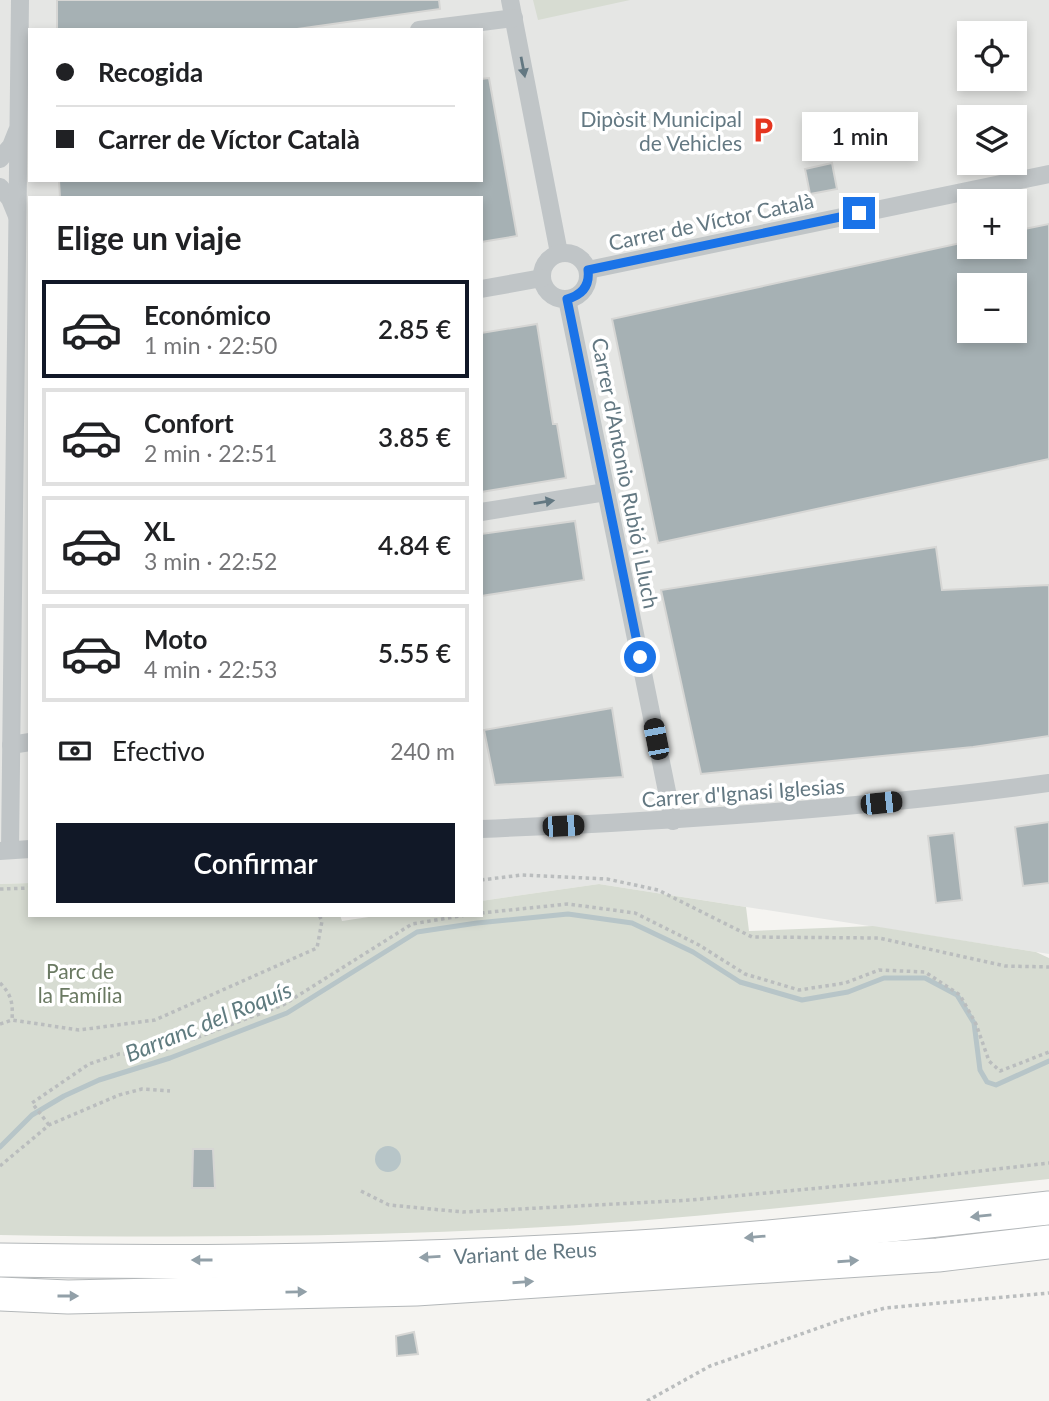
<!DOCTYPE html>
<html lang="es">
<head>
<meta charset="utf-8">
<style>
	:root { --surface:#fff; --page:#f2f2f2; --text:#202124; --muted:#757577; --line:#e0e0e0; --accent:#111827 }
	body { margin:0; font-family:Lato,sans-serif; background:var(--page); color:var(--text); height:100vh; display:flex; flex-direction:column; font-size:26px; white-space:nowrap }
	* { box-sizing:border-box; margin:0 }
	p { font-size:23px; color:var(--muted) }
	.icon { flex:none; width:38px; height:38px; fill:none; stroke:currentColor; stroke-width:2; stroke-linecap:round; stroke-linejoin:round }
	.map { position:relative; flex:1; overflow:hidden }
	.sheet { position:absolute; left:28px; top:196px; width:455px; height:721px; display:flex; flex-direction:column; background:var(--surface); border-radius:0px; box-shadow:0 4px 10px #0003 }
	.sheet>* { flex:none }
	.top-card { position:absolute; left:28px; top:28px; width:455px; height:154px; border-radius:0px; box-shadow:0 4px 10px #0003; display:grid; align-content:center; height:154px; padding:0 28px; background:var(--surface) }
	.buttons { position:absolute; left:957px; top:21px; display:grid; gap:14px }
	.buttons a { display:grid; place-items:center; width:70px; height:70px; border-radius:0px; background:var(--surface); box-shadow:0 4px 10px #0003; font-size:35px }
	.end { position:absolute; width:32px; height:32px; margin:-16px; border:9px solid #1a73e8; background:#fff; box-shadow:0 0 0 4px #fff }
	.from { border-radius:50% }
	.bubble { position:absolute; height:49px; border-radius:0px; background:var(--surface); box-shadow:0 4px 10px #0003; font-size:23px; font-weight:600; line-height:49px; text-align:center }
	.car { position:absolute; width:21px; height:42px; margin:-21px -10px; border-radius:9px; box-shadow:0 0 5px 2px #0007; background:linear-gradient(#222 24%,#8ab4d8 0 40%,#222 0 76%,#8ab4d8 0 86%,#222 0) }
	.top-card b { display:flex; align-items:center; gap:24px; height:66px; font-size:26px }
	.top-card b+b { border-top:2px solid var(--line) }
	.top-card i { width:18px; height:18px; background:var(--text) }
	ul { padding:0; list-style:none }
	li { display:flex; align-items:center; gap:21px; height:98px; margin:0 14px 10px; padding:0 14px; border:4px solid var(--line); border-radius:0px }
	li div { flex:1 }
	li b { display:block; font-size:26px }
	li em { font-style:normal; font-weight:600 }
	li.selected { border-color:var(--accent) }
	li>.icon { width:63px; height:63px; stroke-width:1.5 }
	h2 { padding:0 28px; font-size:32px; line-height:84px }
	.pay { display:flex; align-items:center; gap:18px; height:77px; padding:0 28px; font-size:26px }
	.pay p { margin-inline-start:auto }
	.button { display:flex; gap:14px; margin-top:auto; padding:14px 28px }
	.button a { flex:1; height:80px; border-radius:0px; background:var(--accent); color:#fff; font-size:28px; font-weight:600; line-height:80px; text-align:center }
	.map>svg:first-child { display:block }
</style>
</head>
<body>
<div class="map">
<svg width="1049" height="1401" viewBox="0 0 1049 1401">
	<rect width="100%" height="100%" fill="#f5f4f1"/>
	<path fill="#e5e6e4" fill-rule="evenodd" d="M0 0H1049V954L599 884 481 901V198H30V883L0 884ZM30 30H481V180H30ZM970 33H1015V79H970ZM970 117H1015V163H970ZM970 201H1015V247H970ZM970 285H1015V331H970Z"/>
	<g fill="#d7dcd2">
		<path d="M533 0H630L538 20Z"/>
		<path d="M30 883V915H340L342 921 382 915H481V901L599 884 746 907 749 931 873 926 1036 952 1049 958V1179C869 1198 688 1221 507 1229 339 1237 169 1238 0 1235V884Z"/>
	</g>
	<circle fill="#b7c5c8" cx="388" cy="1159" r="13"/>
	<g fill="none" stroke-linecap="round" stroke-linejoin="round">
		<path stroke="#b7c5c8" stroke-width="5" d="M0 1147 32 1115 64 1096 99 1080 170 1058 287 1013 417 932 477 923 568 914 632 923 693 952 740 982 802 1000 848 992 884 978H925L957 995 974 1023 980 1070 987 1082 996 1085 1049 1061"/>
	</g>
	<g fill="#a6b1b4" stroke="#d6d6d4" stroke-width="2" fill-rule="evenodd">
		<path d="M57 0H439L440 9 290 30H57Z"/>
		<path d="M489 78 517 236 481 242V198H60L59 180H481V79Z"/>
		<path d="M832 163 837 189 810 194 805 169Z"/>
		<path d="M1049 224V459L658 543 612 319 970 241V247H1015V231ZM970 285H1015V331H970Z"/>
		<path d="M537 324 553 424H557L566 478 481 492V333Z"/>
		<path d="M575 521 584 580 481 596V534Z"/>
		<path d="M936 547 942 590 1049 585V736L973 747 701 774 661 590Z"/>
		<path d="M612 708 623 777 495 785 484 730Z"/>
		<path d="M1049 822V883L1023 886 1015 827Z"/>
		<path d="M954 833 962 900 936 903 928 836Z"/>
		<path d="M193 1149H213L215 1188H192Z"/>
		<path d="M414 1332 418 1354 397 1356 396 1336Z"/>
	</g>
	<g fill="none" stroke-linecap="round" stroke-linejoin="round">
		<defs>
			<g id="highway">
				<path d="M0 1260C213 1264 426 1260 639 1247 776 1238 913 1223 1049 1208"/>
				<path d="M0 1294 68 1297 416 1289 938 1255 1049 1242"/>
			</g>
		</defs>
		<use href="#highway" stroke="#b3b7b9" stroke-width="35"/>
		<g stroke="#babdbe" stroke-width="3.5" stroke-dasharray="3.5 3.5" stroke-linecap="butt">
			<path d="M481 880 522 875 607 879 658 890 752 937 879 938 1005 966 1049 967"/>
			<path d="M0 889 30 888"/>
			<path d="M481 913 568 904 635 913 699 945 745 974 799 990 845 983 879 970 925 972 960 995 976 1024 989 1061 1000 1071 1049 1052"/>
			<path d="M0 983C12 995 13 1004 12 1020"/>
			<path d="M0 1024 12 1020 79 1030 155 1020 317 948 322 921 319 915"/>
			<path d="M49 1125 32 1103 89 1064 119 1054 156 1053 283 1005 412 924 466 915"/>
			<path d="M0 1166 49 1125 119 1095 142 1089 170 1091"/>
			<path d="M361 1191 389 1205 463 1212 691 1200 894 1181 1049 1163"/>
			<path d="M647 1401 710 1366 841 1320 885 1308 1049 1293"/>
		</g>
		<g stroke="#c0c5c7" stroke-width="18">
			<path d="M510 0 559 253"/>
			<path d="M419 30 514 18"/>
			<path d="M0 159 11 146 17 131"/>
			<path d="M0 187 10 199 17 216"/>
			<circle cx="565" cy="276" r="23"/>
			<path d="M588 270 1049 174"/>
			<path d="M481 289 542 278"/>
			<path d="M567 299 673 821"/>
			<path d="M481 512 606 492"/>
			<path d="M11 745 30 742"/>
			<path d="M481 829C671 821 860 809 1049 783"/>
			<path d="M10 850 20 0"/>
			<path d="M0 851 30 849"/>
		</g>
		<use href="#highway" stroke="#fff" stroke-width="33"/>
	</g>
	<defs><path id="oneway-solid" d="M-6-.8H1V-3.2L6.5 0L1 3.2V.8H-6Z" transform="scale(1.75)"/></defs>
	<g fill="#637882">
		<use href="#oneway-solid" transform="translate(523 67) rotate(79)"/>
		<use href="#oneway-solid" transform="translate(544 502) rotate(-9)"/>
	</g>
	<g fill="#92a0a8">
		<use href="#oneway-solid" transform="translate(981 1216) rotate(174)"/>
		<use href="#oneway-solid" transform="translate(755 1237) rotate(175)"/>
		<use href="#oneway-solid" transform="translate(430 1257) rotate(177)"/>
		<use href="#oneway-solid" transform="translate(202 1260) rotate(180)"/>
		<use href="#oneway-solid" transform="translate(848 1261) rotate(-4)"/>
		<use href="#oneway-solid" transform="translate(523 1282) rotate(-4)"/>
		<use href="#oneway-solid" transform="translate(296 1292) rotate(-1)"/>
		<use href="#oneway-solid" transform="translate(68 1296)"/>
	</g>
	<g fill="none" stroke-linecap="round" stroke-linejoin="round">
		<path stroke="#1a73e8" stroke-width="9" d="M640 657 567 299C582 295 590 286 588 270L859 213"/>
	</g>
	<defs>
		<symbol id="parking-bare" viewBox="-9 -9 18 18"><path d="M-3.5-5.5H1a3.5 3.5 0 0 1 0 7H-1V5.5H-3.5ZM-1-3.4V-.6H.8a1.4 1.4 0 0 0 0-2.8Z" fill="#e53620" stroke="#fff" stroke-width="2.5" paint-order="stroke"/></symbol>
	</defs>
	<g fill-rule="evenodd">
		<use href="#parking-bare" x="744" y="111" width="38" height="38"/>
	</g>
	<g text-anchor="middle" dominant-baseline="central" stroke-width="7" stroke-linejoin="round" paint-order="stroke">
		<g font-size="21" fill="#637882" stroke="#fff" text-anchor="end">
			<text x="742" y="118">Dipòsit Municipal<tspan x="742" dy="24">de Vehicles</tspan></text>
		</g>
		<g font-size="21" fill="#637882" stroke="#fff">
			<text transform="translate(711 221) rotate(-12)">Carrer de Víctor Català</text>
			<text transform="translate(626 473) rotate(79)">Carrer d'Antonio Rubió i Lluch</text>
			<text transform="translate(743 792) rotate(-4)">Carrer d'Ignasi Iglesias</text>
			<text transform="translate(525 1252) rotate(-3)">Variant de Reus</text>
		</g>
		<g font-size="21" fill="#6a7962" stroke="#fff">
			<text x="80" y="970">Parc de<tspan x="80" dy="24">la Família</tspan></text>
		</g>
		<g font-size="23" font-style="italic" fill="#5f7b7f" stroke="#fff">
			<text transform="translate(208 1021) rotate(-22)">Barranc del Roquís</text>
		</g>
	</g>
</svg>
<div class="buttons">
<a><svg class="icon" aria-label="locate" viewBox="0 0 24 24"><circle cx="12" cy="12" r="6"/><path d="M12 2v4M12 18v4M2 12h4M18 12h4"/></svg></a>
<a><svg class="icon" aria-label="layers" viewBox="0 0 24 24"><path d="M12 4l9 5-9 5-9-5zM3 14l9 5 9-5"/></svg></a>
<a>+</a>
<a>−</a>
</div>
<i class="end from" style="left:640px;top:657px"></i>
<i class="end" style="left:859px;top:213px"></i>
<div class="bubble" style="left:802px;top:112px;width:116px">1 min</div>
<i class="car" style="left:656px;top:739px;rotate:349deg"></i>
<i class="car" style="left:881px;top:803px;rotate:84deg"></i>
<i class="car" style="left:563px;top:826px;rotate:87deg"></i>
<div class="top-card">
<b><i class="from"></i>Recogida</b>
<b><i></i>Carrer de Víctor Català</b>
</div>
<section class="sheet">
<h2>Elige un viaje</h2>
<ul>
<li class="selected"><svg class="icon" aria-label="car" viewBox="0 0 24 24"><path d="M5 17H2v-5l4-1 3-4h7l3 4 3 1v5h-3M9 17h6M6 11h13"/><circle cx="7" cy="17" r="2"/><circle cx="17" cy="17" r="2"/></svg><div><b>Económico</b><p>1 min · 22:50</p></div><em>2.85 €</em></li>
<li><svg class="icon" aria-label="car" viewBox="0 0 24 24"><path d="M5 17H2v-5l4-1 3-4h7l3 4 3 1v5h-3M9 17h6M6 11h13"/><circle cx="7" cy="17" r="2"/><circle cx="17" cy="17" r="2"/></svg><div><b>Confort</b><p>2 min · 22:51</p></div><em>3.85 €</em></li>
<li><svg class="icon" aria-label="car" viewBox="0 0 24 24"><path d="M5 17H2v-5l4-1 3-4h7l3 4 3 1v5h-3M9 17h6M6 11h13"/><circle cx="7" cy="17" r="2"/><circle cx="17" cy="17" r="2"/></svg><div><b>XL</b><p>3 min · 22:52</p></div><em>4.84 €</em></li>
<li><svg class="icon" aria-label="car" viewBox="0 0 24 24"><path d="M5 17H2v-5l4-1 3-4h7l3 4 3 1v5h-3M9 17h6M6 11h13"/><circle cx="7" cy="17" r="2"/><circle cx="17" cy="17" r="2"/></svg><div><b>Moto</b><p>4 min · 22:53</p></div><em>5.55 €</em></li>
</ul>
<div class="pay"><svg class="icon" aria-label="cash" viewBox="0 0 24 24"><path d="M3 7h18v10H3z"/><circle cx="12" cy="12" r="2"/></svg>Efectivo<p>240 m</p></div>
<div class="button"><a>Confirmar</a></div>
</section>
</div>
</body>
</html>
